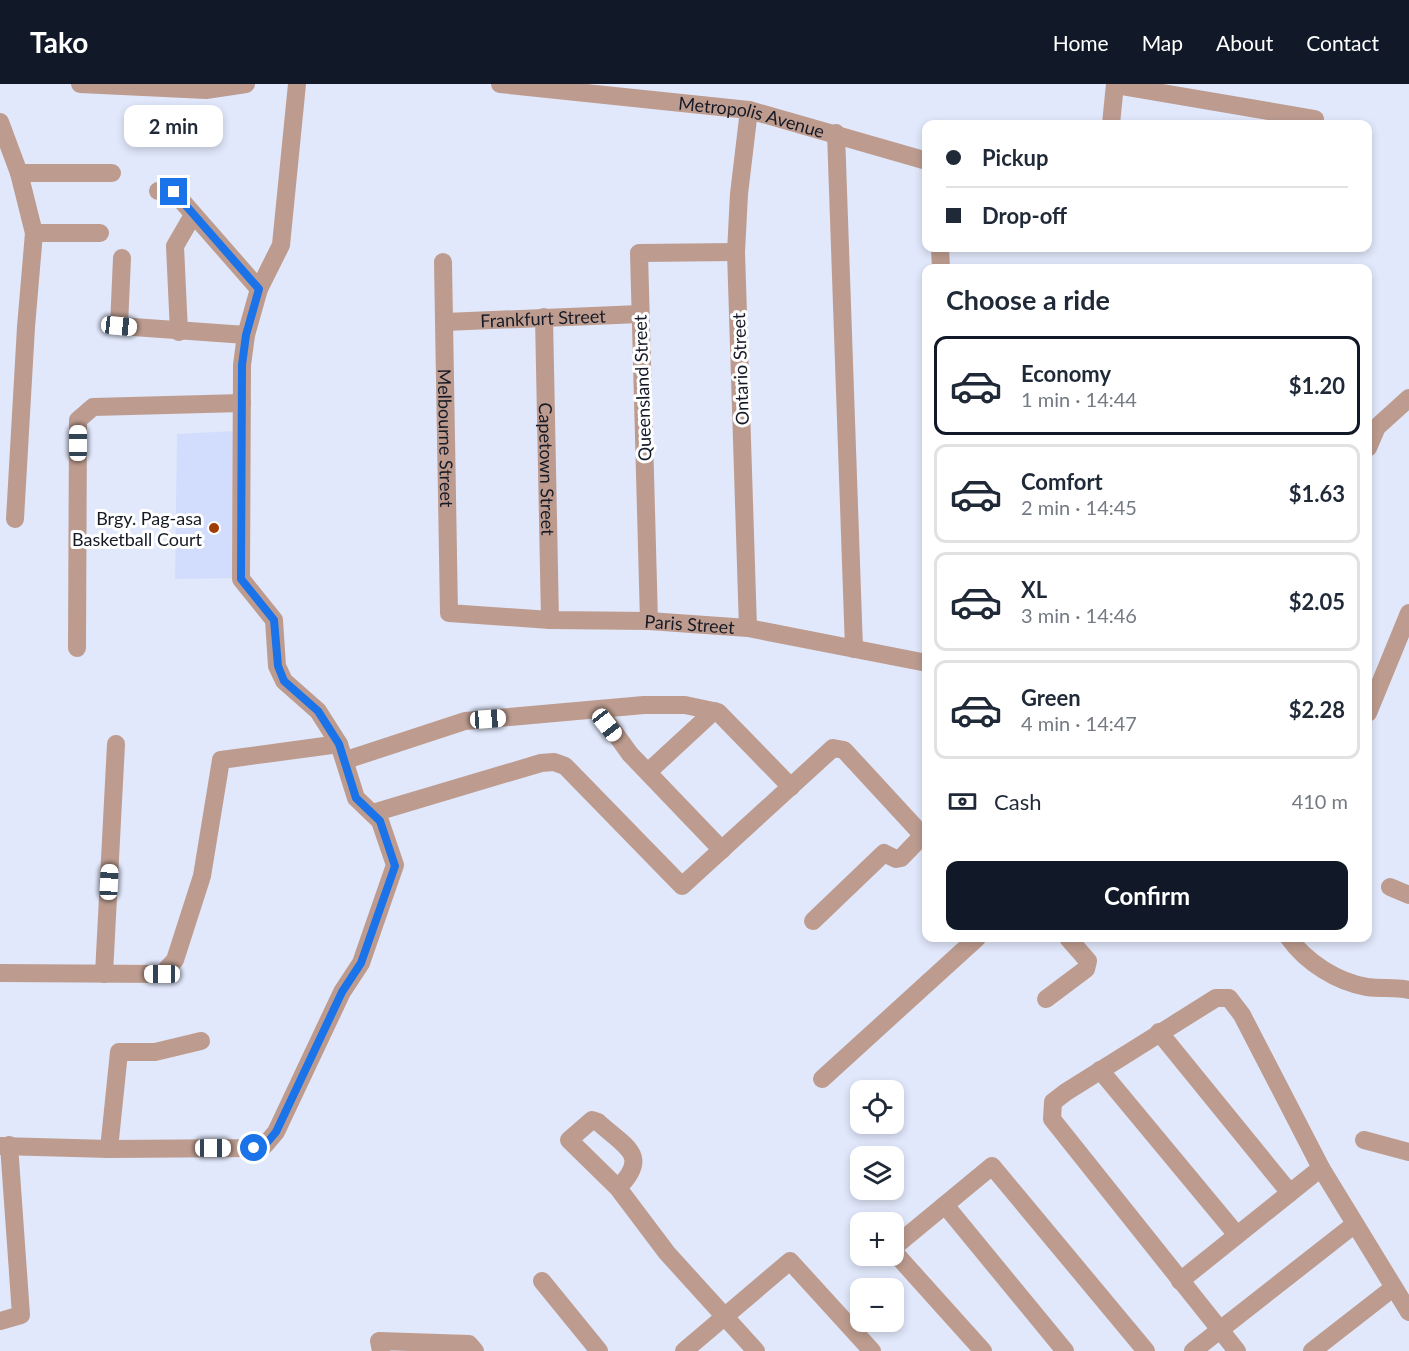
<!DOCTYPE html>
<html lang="en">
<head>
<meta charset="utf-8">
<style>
	:root { --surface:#fff; --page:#f2f2f3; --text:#1f2937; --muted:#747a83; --line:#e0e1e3; --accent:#111827 }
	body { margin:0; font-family:Lato,sans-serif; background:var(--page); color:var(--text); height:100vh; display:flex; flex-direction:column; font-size:22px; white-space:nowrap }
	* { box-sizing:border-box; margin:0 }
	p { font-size:20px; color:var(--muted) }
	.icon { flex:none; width:33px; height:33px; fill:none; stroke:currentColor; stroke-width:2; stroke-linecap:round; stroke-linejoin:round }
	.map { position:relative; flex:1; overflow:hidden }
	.panel { position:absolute; left:922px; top:180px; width:450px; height:678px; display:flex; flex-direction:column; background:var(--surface); border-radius:12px; box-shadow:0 3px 9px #0003 }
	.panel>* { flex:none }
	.banner { position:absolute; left:922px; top:36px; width:450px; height:132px; border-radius:12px; box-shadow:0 3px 9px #0003; display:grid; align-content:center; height:132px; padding:0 24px; background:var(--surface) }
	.buttons { position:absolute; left:850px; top:996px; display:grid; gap:12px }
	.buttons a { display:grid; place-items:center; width:54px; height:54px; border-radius:12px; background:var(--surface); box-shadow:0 3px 9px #0003; font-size:30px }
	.end { position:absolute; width:27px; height:27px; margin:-14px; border:8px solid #1a73e8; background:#fff; box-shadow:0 0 0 3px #fff }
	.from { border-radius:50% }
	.bubble { position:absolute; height:42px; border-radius:12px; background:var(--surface); box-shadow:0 3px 9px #0003; font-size:20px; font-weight:700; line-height:42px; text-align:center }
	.car { position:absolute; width:18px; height:36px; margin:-18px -9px; border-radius:8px; box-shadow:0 0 4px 2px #0007; background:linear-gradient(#fff 24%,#345 0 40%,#fff 0 76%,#345 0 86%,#fff 0) }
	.banner b { display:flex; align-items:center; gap:21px; height:57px; font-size:22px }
	.banner b+b { border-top:2px solid var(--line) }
	.banner i { width:15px; height:15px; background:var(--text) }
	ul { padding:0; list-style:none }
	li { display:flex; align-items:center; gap:18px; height:99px; margin:0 12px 9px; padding:0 12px; border:3px solid var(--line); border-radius:12px }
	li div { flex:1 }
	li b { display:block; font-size:22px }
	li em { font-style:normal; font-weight:700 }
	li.current { border-color:var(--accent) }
	li>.icon { width:54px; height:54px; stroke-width:1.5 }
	h2 { padding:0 24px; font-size:27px; line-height:72px }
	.pay { display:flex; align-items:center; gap:15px; height:66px; padding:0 24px; font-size:22px }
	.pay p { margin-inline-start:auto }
	.primary-button { display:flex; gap:12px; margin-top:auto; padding:12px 24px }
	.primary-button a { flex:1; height:69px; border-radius:12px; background:var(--accent); color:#fff; font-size:24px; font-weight:700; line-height:69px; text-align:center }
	header { display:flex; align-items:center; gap:36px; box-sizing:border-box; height:84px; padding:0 30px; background:var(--accent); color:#fff }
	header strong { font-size:28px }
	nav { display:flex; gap:33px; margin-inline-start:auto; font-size:21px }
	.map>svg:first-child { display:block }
</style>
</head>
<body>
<header>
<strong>Tako</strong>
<nav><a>Home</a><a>Map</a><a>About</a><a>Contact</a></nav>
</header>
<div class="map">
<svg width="1409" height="1267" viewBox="0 0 1409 1267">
	<rect width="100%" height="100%" fill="#e1e8fb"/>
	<path fill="#d2ddfd" d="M235 347 236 494 175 495 177 350Z"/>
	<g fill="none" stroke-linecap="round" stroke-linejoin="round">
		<g stroke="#bd9c8f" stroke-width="18">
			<path d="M80 0 206 6 246 0"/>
			<path id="s1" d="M500 0 749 26 927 77"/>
			<path d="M1115 1 1315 35"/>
			<path d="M0 38 19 89 34 149 26 243 15 435"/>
			<path d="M1111 40 1115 0"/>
			<path d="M836 49 854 565"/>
			<path d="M19 89H112"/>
			<path d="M158 107 174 108 259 205"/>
			<path d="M34 149H100"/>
			<path d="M940 164 941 184"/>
			<path d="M122 174 119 242 246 251"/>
			<path id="s2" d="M443 178 449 529 550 536 649 537 748 544 927 579"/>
			<path id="s3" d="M544 233 550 536"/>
			<path id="s4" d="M445 238 640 230"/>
			<path d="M179 248 175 162 193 131"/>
			<path d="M1368 364 1377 343 1409 314"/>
			<path d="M649 537 639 169 736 168"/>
			<path d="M748 544 736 168 739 110 749 26"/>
			<path d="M77 564 78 336 93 323 242 319"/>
			<path d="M599 627 630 670 722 766"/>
			<path d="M1368 629 1409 529"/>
			<path d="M346 676 465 637 644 621H685L718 628 791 703"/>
			<path d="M648 688 714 627"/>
			<path d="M373 729 541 679 554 678 565 682 682 802 833 664 844 666 927 756"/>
			<path d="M1390 803 1409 811"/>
			<path d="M813 837 884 769 896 775 901 774 927 747"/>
			<path d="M1289 854C1306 878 1337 898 1367 903 1381 905 1395 903 1409 906"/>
			<path d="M0 889 162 890 175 876 202 792 221 676 339 660"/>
			<path d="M104 890 116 660"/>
			<path d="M1046 915 1086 885 1088 877 1068 854"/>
			<path d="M1159 948 1290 1109"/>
			<path d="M1100 986 1237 1151"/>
			<path d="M822 995 977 854"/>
			<path d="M1364 1056 1409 1068"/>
			<path d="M0 1062 109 1065 254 1064 265 1061 276 1048 342 908 361 879 395 781 380 737 356 714 339 660 318 627 284 597 277 582 274 536 241 495 242 281 246 251 259 205 281 161 297 0"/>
			<path d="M109 1065 119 968H155L201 957"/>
			<path d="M618 1104C651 1071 625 1063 598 1038L592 1036 569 1056 618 1104 667 1169 756 1267"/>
			<path d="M945 1121 1065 1267"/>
			<path d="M894 1163 992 1082 1146 1267"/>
			<path d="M894 1168 983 1267"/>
			<path d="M542 1197 599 1267"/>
			<path d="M1180 1197 1321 1084"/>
			<path d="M0 1237 21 1231 9 1061"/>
			<path d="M381 1267 379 1257 469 1260 475 1267"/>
			<path d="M684 1267 790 1177 872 1267"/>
			<path d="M1193 1267 1355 1140"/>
			<path d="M1237 1267 1052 1035 1053 1018 1066 1008 1216 914H1229L1242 931 1321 1084 1409 1228"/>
			<path d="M1312 1267 1393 1204"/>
		</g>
	</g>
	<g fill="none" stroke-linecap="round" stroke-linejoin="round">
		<path stroke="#1a73e8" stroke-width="8" d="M174 108 259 205 246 251 242 281 241 495 274 536 278 582 284 597 318 627 339 660 356 714 380 737 395 782 361 879 342 908 276 1048 265 1061 254 1064"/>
	</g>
	<circle fill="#9f3c03" stroke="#fff" stroke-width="2" cx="214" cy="444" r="6"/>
	<g text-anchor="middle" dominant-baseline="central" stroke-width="6" stroke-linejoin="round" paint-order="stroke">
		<g font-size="18" fill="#161a26" stroke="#fff">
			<text stroke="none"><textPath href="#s1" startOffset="254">Metropolis Avenue</textPath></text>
			<text stroke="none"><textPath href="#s4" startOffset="98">Frankfurt Street</textPath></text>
			<text transform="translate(740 285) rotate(-92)">Ontario Street</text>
			<text transform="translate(642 304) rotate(-92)">Queensland Street</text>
			<text stroke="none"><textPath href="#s2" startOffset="176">Melbourne Street</textPath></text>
			<text stroke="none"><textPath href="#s3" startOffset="152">Capetown Street</textPath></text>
			<text stroke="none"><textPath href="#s2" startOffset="592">Paris Street</textPath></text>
		</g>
		<g font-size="18" fill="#161a26" stroke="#fff" text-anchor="end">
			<text x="202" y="434">Brgy. Pag-asa<tspan x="202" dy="21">Basketball Court</tspan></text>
		</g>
	</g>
</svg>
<div class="buttons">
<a><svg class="icon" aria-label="locate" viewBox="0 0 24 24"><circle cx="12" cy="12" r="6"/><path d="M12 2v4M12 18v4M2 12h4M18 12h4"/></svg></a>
<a><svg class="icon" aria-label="layers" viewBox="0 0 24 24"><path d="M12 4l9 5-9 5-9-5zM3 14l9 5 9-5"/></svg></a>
<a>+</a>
<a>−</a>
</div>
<i class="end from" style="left:254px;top:1064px"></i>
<i class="end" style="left:174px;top:108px"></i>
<div class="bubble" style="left:124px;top:21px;width:99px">2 min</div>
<i class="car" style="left:119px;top:242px;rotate:96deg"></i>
<i class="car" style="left:78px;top:359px;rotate:0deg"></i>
<i class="car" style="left:488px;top:635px;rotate:86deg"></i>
<i class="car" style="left:607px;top:641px;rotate:142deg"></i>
<i class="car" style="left:109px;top:798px;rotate:3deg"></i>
<i class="car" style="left:162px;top:890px;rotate:270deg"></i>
<i class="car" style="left:213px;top:1064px;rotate:90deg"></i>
<div class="banner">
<b><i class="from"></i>Pickup</b>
<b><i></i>Drop-off</b>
</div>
<section class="panel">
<h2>Choose a ride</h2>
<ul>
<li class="current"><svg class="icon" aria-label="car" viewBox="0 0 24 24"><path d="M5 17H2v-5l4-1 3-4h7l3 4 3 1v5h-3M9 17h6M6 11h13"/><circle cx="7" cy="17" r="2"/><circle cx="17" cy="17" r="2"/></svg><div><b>Economy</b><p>1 min · 14:44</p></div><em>$1.20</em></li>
<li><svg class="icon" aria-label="car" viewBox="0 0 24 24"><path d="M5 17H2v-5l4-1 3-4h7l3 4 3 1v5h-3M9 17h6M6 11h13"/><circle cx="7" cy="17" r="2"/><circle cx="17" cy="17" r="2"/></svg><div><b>Comfort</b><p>2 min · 14:45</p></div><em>$1.63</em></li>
<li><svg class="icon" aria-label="car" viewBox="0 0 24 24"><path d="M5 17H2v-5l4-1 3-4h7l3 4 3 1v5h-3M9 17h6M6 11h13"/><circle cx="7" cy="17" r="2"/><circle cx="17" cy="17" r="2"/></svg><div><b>XL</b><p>3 min · 14:46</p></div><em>$2.05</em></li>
<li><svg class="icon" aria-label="car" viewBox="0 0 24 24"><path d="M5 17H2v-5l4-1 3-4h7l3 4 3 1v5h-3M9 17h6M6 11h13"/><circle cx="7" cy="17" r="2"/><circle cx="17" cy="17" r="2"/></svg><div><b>Green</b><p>4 min · 14:47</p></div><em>$2.28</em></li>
</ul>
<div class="pay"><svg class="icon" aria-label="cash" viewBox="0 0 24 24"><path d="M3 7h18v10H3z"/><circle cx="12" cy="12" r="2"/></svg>Cash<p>410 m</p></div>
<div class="primary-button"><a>Confirm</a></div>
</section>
</div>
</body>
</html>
